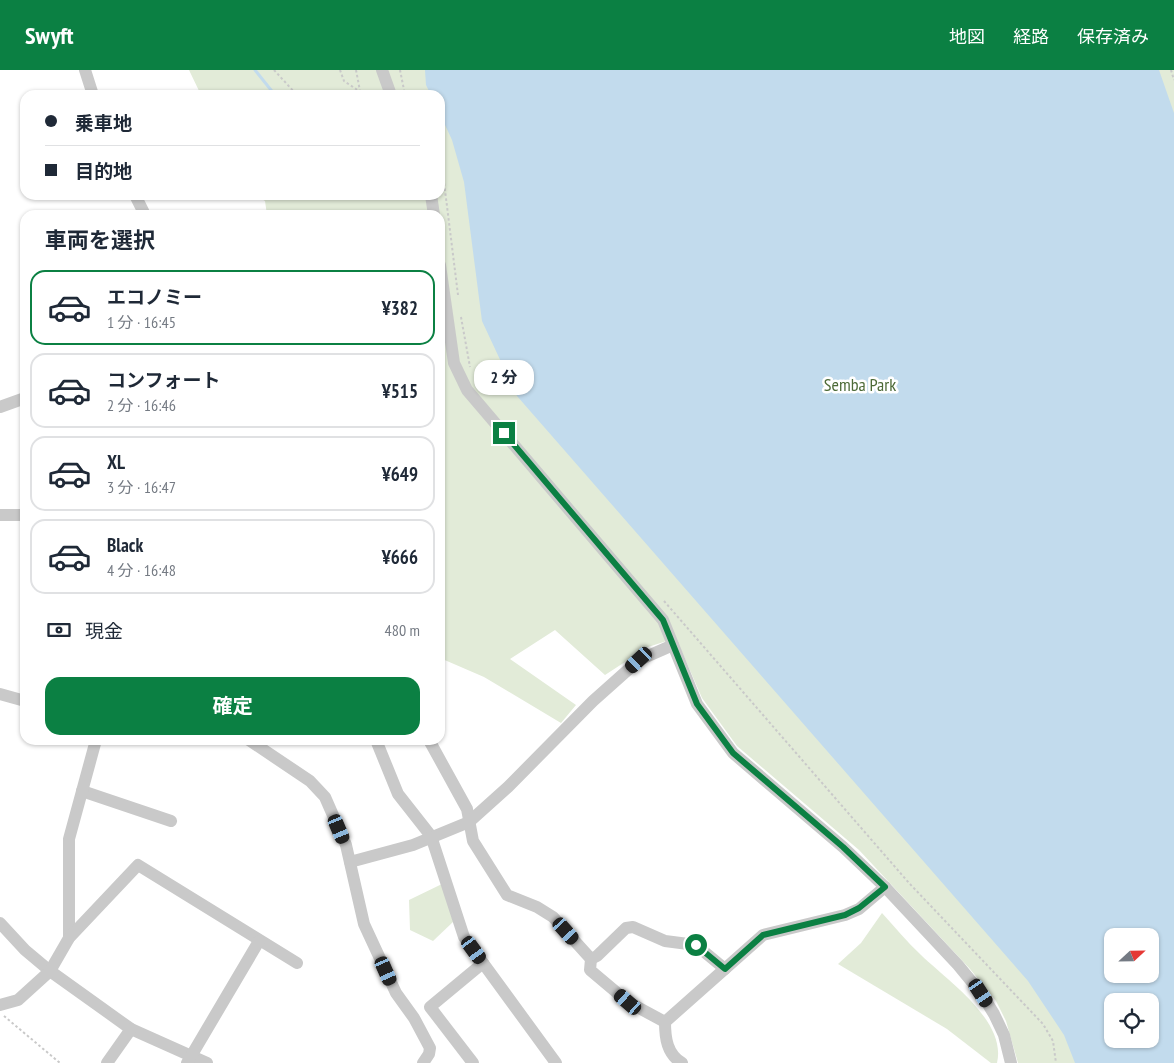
<!DOCTYPE html>
<html lang="ja">
<head>
<meta charset="utf-8">
<style>
	:root { --surface:#fff; --page:#f2f2f3; --text:#1f2937; --muted:#747a83; --line:#e0e1e3; --accent:#0b8043 }
	body { margin:0; font-family:"PT Sans Narrow","Noto Sans JP",sans-serif; background:var(--page); color:var(--text); height:100vh; display:flex; flex-direction:column; font-size:19px; white-space:nowrap }
	* { box-sizing:border-box; margin:0 }
	p { font-size:16px; color:var(--muted) }
	.icon { flex:none; width:28px; height:28px; fill:none; stroke:currentColor; stroke-width:2; stroke-linecap:round; stroke-linejoin:round }
	.map { position:relative; flex:1; overflow:hidden }
	.side { position:absolute; left:20px; top:140px; width:425px; height:535px; display:flex; flex-direction:column; background:var(--surface); border-radius:15px; box-shadow:0 1px 4px #0004 }
	.side>* { flex:none }
	.top-card { position:absolute; left:20px; top:20px; width:425px; height:110px; border-radius:15px; box-shadow:0 1px 4px #0004; display:grid; align-content:center; height:110px; padding:0 25px; background:var(--surface) }
	.needle { width:32px; rotate:68deg }
	.controls { position:absolute; left:1104px; top:858px; display:grid; gap:10px }
	.controls a { display:grid; place-items:center; width:55px; height:55px; border-radius:10px; background:var(--surface); box-shadow:0 1px 4px #0004; font-size:25px }
	.end { position:absolute; width:22px; height:22px; margin:-11px; border:6px solid #0b8043; background:#fff; box-shadow:0 0 0 2px #fff }
	.from { border-radius:50% }
	.bubble { position:absolute; height:35px; border-radius:15px; background:var(--surface); box-shadow:0 1px 4px #0004; font-size:16px; font-weight:700; line-height:35px; text-align:center }
	.car { position:absolute; width:15px; height:30px; margin:-15px -8px; border-radius:6px; box-shadow:0 0 4px 1px #0007; background:linear-gradient(#222 24%,#8ab4d8 0 40%,#222 0 76%,#8ab4d8 0 86%,#222 0) }
	.top-card b { display:flex; align-items:center; gap:18px; height:48px; font-size:19px }
	.top-card b+b { border-top:1px solid var(--line) }
	.top-card i { width:12px; height:12px; background:var(--text) }
	ul { padding:0; list-style:none }
	li { display:flex; align-items:center; gap:15px; height:75px; margin:0 10px 8px; padding:0 15px; border:2px solid var(--line); border-radius:15px }
	li div { flex:1 }
	li b { display:block; font-size:19px }
	li em { font-style:normal; font-weight:700 }
	li.selected { border-color:var(--accent) }
	li>.icon { width:45px; height:45px; stroke-width:1.5 }
	h2 { padding:0 25px; font-size:22px; line-height:60px }
	.pay { display:flex; align-items:center; gap:12px; height:55px; padding:0 25px; font-size:19px }
	.pay p { margin-inline-start:auto }
	.cta { display:flex; gap:10px; margin-top:auto; padding:10px 25px }
	.cta a { flex:1; height:58px; border-radius:15px; background:var(--accent); color:#fff; font-size:20px; font-weight:700; line-height:58px; text-align:center }
	header { display:flex; align-items:center; gap:30px; box-sizing:border-box; height:70px; padding:0 25px; background:var(--accent); color:#fff }
	header strong { font-size:24px }
	nav { display:flex; gap:28px; margin-inline-start:auto; font-size:18px }
	.map>svg:first-child { display:block }
</style>
</head>
<body>
<header>
<strong>Swyft</strong>
<nav><a>地図</a><a>経路</a><a>保存済み</a></nav>
</header>
<div class="map">
<svg width="1174" height="993" viewBox="0 0 1174 993">
	<rect width="100%" height="100%" fill="#fff"/>
	<g fill="#e2ebd8" fill-rule="evenodd">
		<path d="M189 0H1174V993H1018L1006 951 996 931 970 899 859 780 737 676 702 628 676 568 648 577 605 605 555 560 510 589 576 635 561 653 484 607 440 588V145H267L265 131 255 125H440V25H201ZM1112 866H1150V904H1112ZM1112 931H1150V969H1112Z"/>
		<path d="M442 814 454 851 433 871 410 860 409 830Z"/>
		<path d="M882 843C895 857 907 872 921 885 948 911 1007 951 997 993H991L947 959 838 894 861 873Z"/>
	</g>
	<path fill="#c2dbed" fill-rule="evenodd" d="M425 0H1159L1174 43V993H1075L1064 965 1028 911 517 326 482 251 464 112 452 70 440 44V25H431L426 15ZM1112 866H1150V904H1112ZM1112 931H1150V969H1112Z"/>
	<g fill="none" stroke-linecap="round" stroke-linejoin="round">
		<path stroke="#c2dbed" stroke-width="3" d="M255 0 275 25"/>
		<g stroke="#c9c9c9" stroke-width="2" stroke-dasharray="2.5 2.5" stroke-linecap="butt">
			<path d="M274 0 297 25"/>
			<path d="M340 0 344 11 365 25"/>
			<path d="M356 0 360 21 358 25"/>
			<path d="M400 0 405 25"/>
			<path d="M1171 0 1174 10"/>
			<path d="M440 99 444 112 458 225"/>
			<path d="M461 247 470 297"/>
			<path d="M664 531 909 813 1043 954 1053 971 1056 993"/>
			<path d="M4 946 60 993"/>
		</g>
		<g stroke="#c9c9c9" stroke-width="12">
			<path d="M85 0 93 25"/>
			<path d="M382 0 391 25"/>
			<path d="M135 125 145 145"/>
			<path d="M431 125 434 145"/>
			<path d="M440 195 454 293 467 320 663 550 697 634 733 683 843 777 885 817 958 895 981 923 994 944 1004 965 1011 993"/>
			<path d="M0 337 25 328"/>
			<path d="M0 445H25"/>
			<path d="M0 624 25 631"/>
			<path d="M249 670 310 711 325 727 346 775 364 854 396 923 414 948 430 978 429 984 423 993"/>
			<path d="M376 670 398 724 431 766 464 867 556 993"/>
			<path d="M429 670 467 739 473 771 507 825 537 837 553 847 591 889 590 900 628 932 665 952"/>
			<path d="M82 721 171 751"/>
			<path d="M350 792 413 775 469 752 508 717 593 631 639 590 673 575"/>
			<path d="M0 853 25 880 50 901 131 959 207 993"/>
			<path d="M69 868V769L96 670"/>
			<path d="M591 889 597 886 626 858 633 857 665 871 696 875 725 899"/>
			<path d="M0 935 18 930 50 901 69 868 138 795 297 893"/>
			<path d="M107 993 131 959"/>
			<path d="M187 993 259 871"/>
			<path d="M473 993 430 937 483 893"/>
			<path d="M682 993C667 984 665 968 665 952L763 865 845 845 859 839 885 817"/>
		</g>
	</g>
	<g fill="none" stroke-linecap="round" stroke-linejoin="round">
		<path stroke="#0b8043" stroke-width="6" d="M504 363 663 550 697 634 733 683 843 777 885 817 859 838 845 845 763 865 725 899 696 875"/>
	</g>
	<g text-anchor="middle" dominant-baseline="central" stroke-width="5" stroke-linejoin="round" paint-order="stroke">
		<g font-size="18" fill="#4d6a37" stroke="#fff">
			<text x="860" y="314">Semba Park</text>
		</g>
	</g>
</svg>
<div class="controls">
<a><svg class="needle" viewBox="-14 -14 28 28"><path d="M0-13l5 13h-10z" fill="#e53935"/><path d="M0 13l5-13h-10z" fill="#747a83"/></svg></a>
<a><svg class="icon" aria-label="locate" viewBox="0 0 24 24"><circle cx="12" cy="12" r="6"/><path d="M12 2v4M12 18v4M2 12h4M18 12h4"/></svg></a>
</div>
<i class="end from" style="left:696px;top:875px"></i>
<i class="end" style="left:504px;top:363px"></i>
<div class="bubble" style="left:474px;top:290px;width:60px">2 分</div>
<i class="car" style="left:639px;top:590px;rotate:227deg"></i>
<i class="car" style="left:339px;top:759px;rotate:157deg"></i>
<i class="car" style="left:566px;top:861px;rotate:138deg"></i>
<i class="car" style="left:474px;top:880px;rotate:144deg"></i>
<i class="car" style="left:386px;top:901px;rotate:156deg"></i>
<i class="car" style="left:981px;top:923px;rotate:147deg"></i>
<i class="car" style="left:628px;top:932px;rotate:311deg"></i>
<div class="top-card">
<b><i class="from"></i>乗車地</b>
<b><i></i>目的地</b>
</div>
<section class="side">
<h2>車両を選択</h2>
<ul>
<li class="selected"><svg class="icon" aria-label="car" viewBox="0 0 24 24"><path d="M5 17H2v-5l4-1 3-4h7l3 4 3 1v5h-3M9 17h6M6 11h13"/><circle cx="7" cy="17" r="2"/><circle cx="17" cy="17" r="2"/></svg><div><b>エコノミー</b><p>1 分 · 16:45</p></div><em>¥382</em></li>
<li><svg class="icon" aria-label="car" viewBox="0 0 24 24"><path d="M5 17H2v-5l4-1 3-4h7l3 4 3 1v5h-3M9 17h6M6 11h13"/><circle cx="7" cy="17" r="2"/><circle cx="17" cy="17" r="2"/></svg><div><b>コンフォート</b><p>2 分 · 16:46</p></div><em>¥515</em></li>
<li><svg class="icon" aria-label="car" viewBox="0 0 24 24"><path d="M5 17H2v-5l4-1 3-4h7l3 4 3 1v5h-3M9 17h6M6 11h13"/><circle cx="7" cy="17" r="2"/><circle cx="17" cy="17" r="2"/></svg><div><b>XL</b><p>3 分 · 16:47</p></div><em>¥649</em></li>
<li><svg class="icon" aria-label="car" viewBox="0 0 24 24"><path d="M5 17H2v-5l4-1 3-4h7l3 4 3 1v5h-3M9 17h6M6 11h13"/><circle cx="7" cy="17" r="2"/><circle cx="17" cy="17" r="2"/></svg><div><b>Black</b><p>4 分 · 16:48</p></div><em>¥666</em></li>
</ul>
<div class="pay"><svg class="icon" aria-label="cash" viewBox="0 0 24 24"><path d="M3 7h18v10H3z"/><circle cx="12" cy="12" r="2"/></svg>現金<p>480 m</p></div>
<div class="cta"><a>確定</a></div>
</section>
</div>
</body>
</html>
